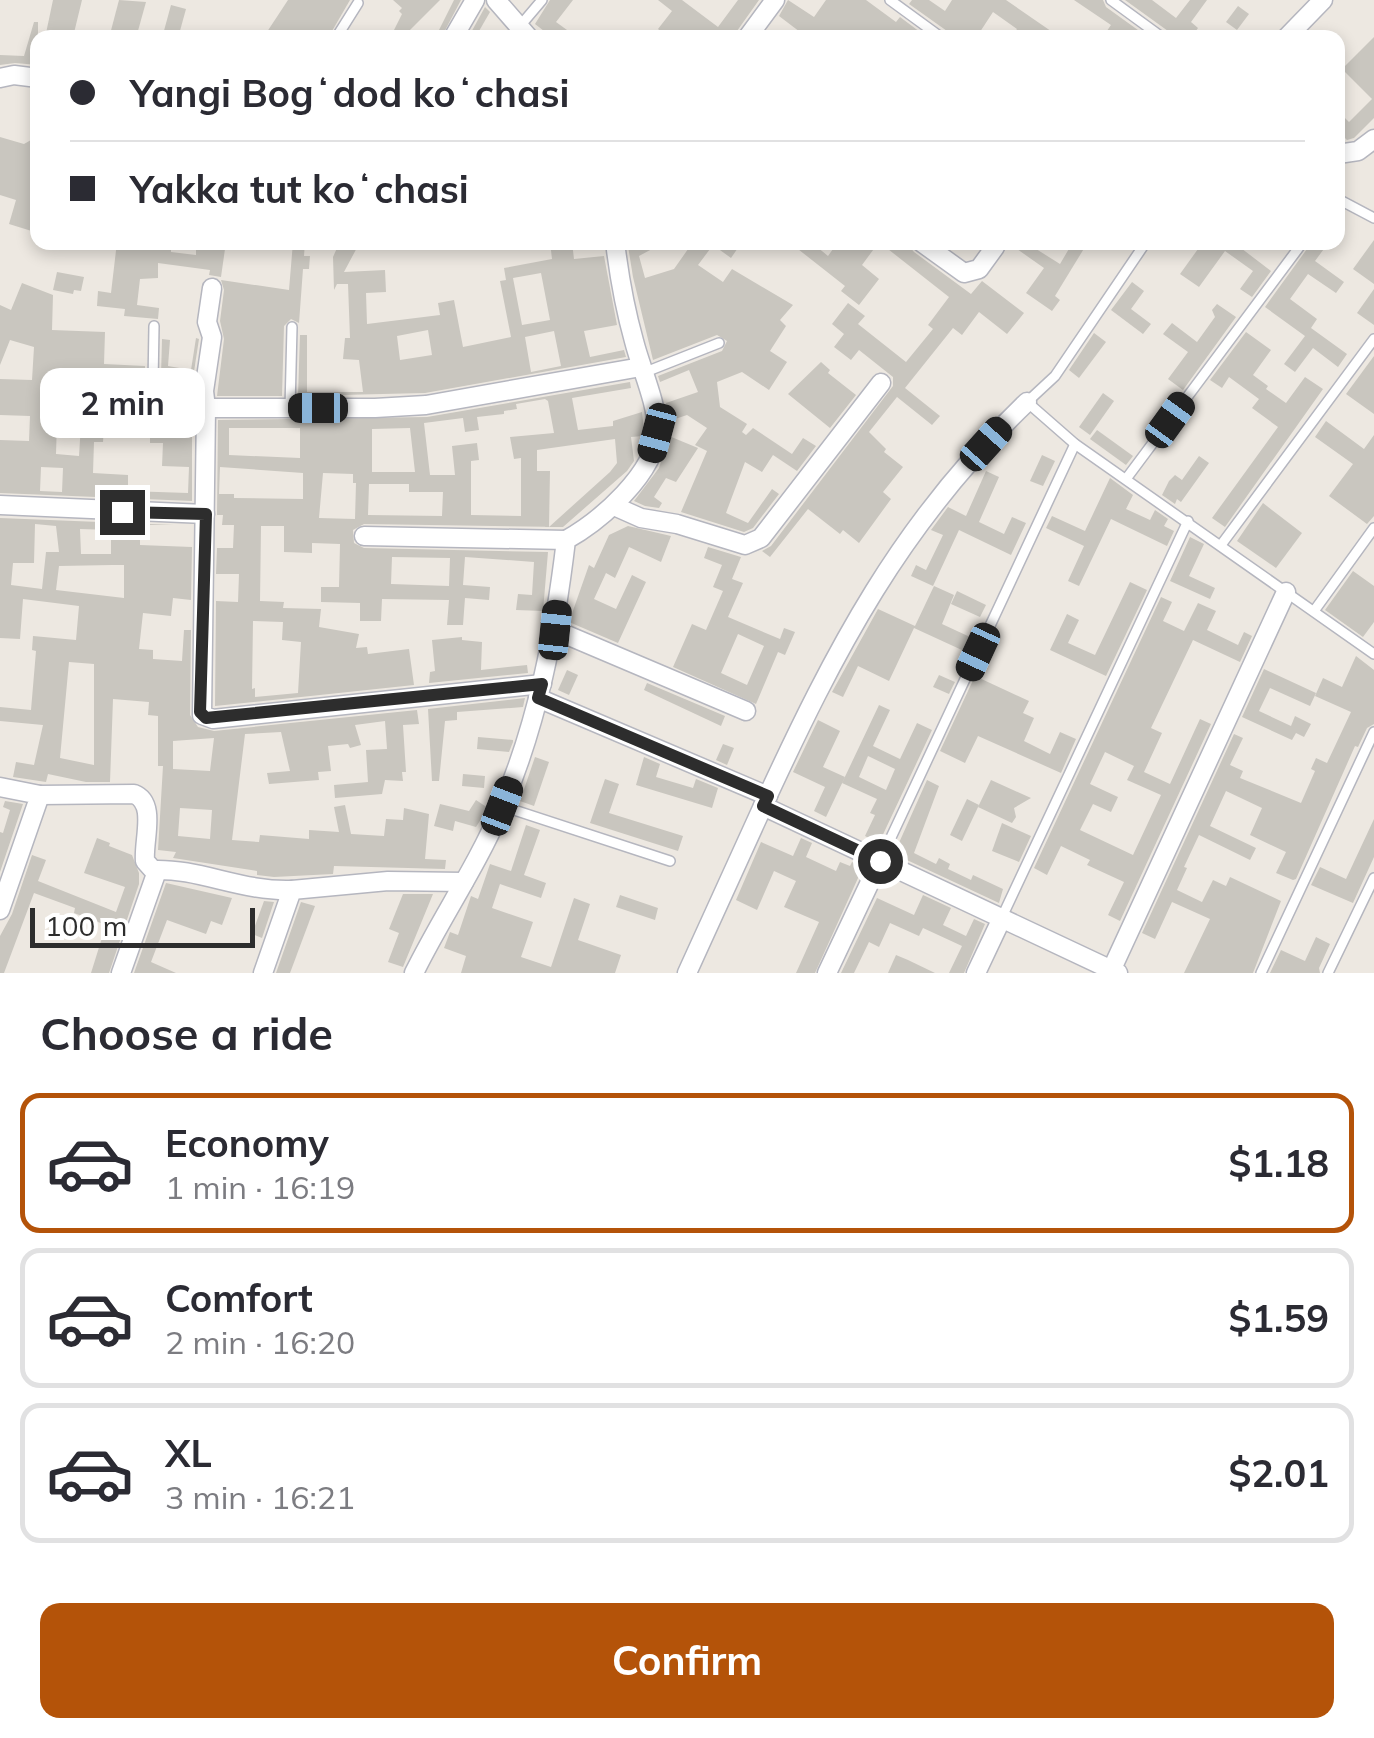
<!DOCTYPE html>
<html lang="en">
<head>
<meta charset="utf-8">
<style>
	:root { --surface:#fff; --page:#f7f7f7; --text:#2b2b33; --muted:#7c7c81; --line:#e1e1e2; --accent:#b45309 }
	body { margin:0; font-family:Mulish,sans-serif; background:var(--page); color:var(--text); height:100vh; display:flex; flex-direction:column; font-size:38px; white-space:nowrap }
	* { box-sizing:border-box; margin:0 }
	p { font-size:32px; color:var(--muted) }
	.icon { flex:none; width:55px; height:55px; fill:none; stroke:currentColor; stroke-width:2; stroke-linecap:round; stroke-linejoin:round }
	.map { position:relative; height:973px; overflow:hidden }
	.details { display:flex; flex-direction:column; background:var(--surface); flex:1 }
	.details>* { flex:none }
	.banner { position:absolute; left:30px; top:30px; width:1315px; height:220px; border-radius:20px; box-shadow:0 5px 15px #0003; display:grid; align-content:center; height:220px; padding:0 40px; background:var(--surface) }
	.scale { position:absolute; left:30px; bottom:25px; width:225px; box-sizing:border-box; padding-left:10px; border:5px solid #2d2d2d; border-top:0; font-size:28px; line-height:35px; white-space:nowrap; color:#2d2d2d; -webkit-text-stroke:8px #fff; paint-order:stroke }
	.end { position:absolute; width:45px; height:45px; margin:-22px; border:12px solid #2d2d2d; background:#fff; box-shadow:0 0 0 5px #fff }
	.from { border-radius:50% }
	.bubble { position:absolute; height:70px; border-radius:20px; background:var(--surface); box-shadow:0 5px 15px #0003; font-size:32px; font-weight:700; line-height:70px; text-align:center }
	.car { position:absolute; width:30px; height:60px; margin:-30px -15px; border-radius:12px; box-shadow:0 0 8px 2px #0007; background:linear-gradient(#222 24%,#8ab4d8 0 40%,#222 0 76%,#8ab4d8 0 86%,#222 0) }
	.banner b { display:flex; align-items:center; gap:35px; height:95px; font-size:38px }
	.banner b+b { border-top:2px solid var(--line) }
	.banner i { width:25px; height:25px; background:var(--text) }
	ul { padding:0; list-style:none }
	li { display:flex; align-items:center; gap:30px; height:140px; margin:0 20px 15px; padding:0 20px; border:5px solid var(--line); border-radius:20px }
	li div { flex:1 }
	li b { display:block; font-size:38px }
	li em { font-style:normal; font-weight:700 }
	li.current { border-color:var(--accent) }
	li>.icon { width:90px; height:90px; stroke-width:1.5 }
	h2 { padding:0 40px; font-size:45px; line-height:120px }
	.action { display:flex; gap:20px; margin-top:auto; padding:20px 40px }
	.action a { flex:1; height:115px; border-radius:20px; background:var(--accent); color:#fff; font-size:40px; font-weight:700; line-height:115px; text-align:center }
	.map>svg:first-child { display:block }
</style>
</head>
<body>
<div class="map">
<svg width="1374" height="973" viewBox="0 0 1374 973">
	<rect width="100%" height="100%" fill="#ede8e1"/>
	<g fill="#c9c6bf" fill-rule="evenodd">
		<path d="M53 0H82L73 37 58 34 57 38H45Z"/>
		<path d="M119 0 146 2 136 38H109Z"/>
		<path d="M288 0H350L328 38H263Z"/>
		<path d="M393 0H440L402 38H390L402 14 399 11 402 8Z"/>
		<path d="M454 0H461L441 38H435Z"/>
		<path d="M550 0H573L556 22 578 38H553L535 24Z"/>
		<path d="M658 0H682L718 27 738 0H759L732 38H669L658 29 672 11Z"/>
		<path d="M788 0 814 17 826 0H866L896 22 900 17 928 38H808L779 16Z"/>
		<path d="M912 0H929L945 11 952 0H1006L1061 38H1011L1017 29 993 12 976 38H950L947 31 909 4Z"/>
		<path d="M1074 0H1103L1106 7 1149 38H1102L1111 25Z"/>
		<path d="M1125 0H1152L1176 18 1190 0H1207L1191 22 1198 28 1191 38H1171L1168 31Z"/>
		<path d="M171 5 186 9 178 38H162Z"/>
		<path d="M1238 6 1249 14 1237 30 1226 22Z"/>
		<path d="M485 7 490 12 475 38H468Z"/>
		<path d="M34 22H38V65L15 63 0 65V55L24 56Z"/>
		<path d="M1374 37V118L1354 138 1347 140 1338 131V111L1349 122 1372 99 1342 69Z"/>
		<path d="M38 136V162L33 177 38 178V233L9 224 16 200 0 195V137L24 144Z"/>
		<path d="M1374 240V284L1353 269Z"/>
		<path d="M117 242H171V252L196 255V242H226L221 277 209 275 210 270 158 263V278L140 279 137 305 159 308 158 319 124 316 125 309 97 306 98 291 111 293Z"/>
		<path d="M293 242H305L304 256H310L309 269H303L299 323 291 319 284 326 282 396H217L224 339 220 321 224 290 221 280 289 290Z"/>
		<path d="M343 242H360L344 272 385 270 386 292 366 293 367 324 440 315 438 303 454 300 463 347 511 337 500 281 506 280 504 268 552 259 550 242H572L574 259 604 256 617 325 584 331 590 357 624 350 626 357 425 393 298 396 300 335H307V392H363L359 360 343 359 345 338H350L348 284H337L334 290 333 257 337 248H343ZM541 273 550 320 522 325 513 278ZM428 330 432 355 400 360 397 336ZM554 331 561 366 531 372 525 337Z"/>
		<path d="M633 242H665L639 256 645 278 674 269 693 242H742L731 258 713 245 698 265 723 282 732 269 793 305 780 320 786 326 770 351 787 362 769 390 742 372 717 382 720 407 747 424 742 432 746 435 753 428 792 454 803 438 816 446 797 471 773 455 762 472 745 462 726 513 748 523 772 489 779 494 753 528 744 532 681 512 707 451 695 445 707 428 687 415 669 421 666 403 698 392 689 370 660 382 658 376 722 351 727 341 717 335 653 360 633 277 628 246Z"/>
		<path d="M789 242H811L828 256 838 242H879L862 265 879 279 859 305 841 291 845 286Z"/>
		<path d="M879 242H906L914 252 971 294 982 281 1024 313 1007 334 979 312 962 335 953 328 905 388 940 416 932 425 897 397 869 432 886 449 884 452 903 467 883 492 891 499 859 543 843 530 840 534 808 509 770 557 762 551 771 546 893 386V377L859 350 851 360 834 347 844 334 832 324 848 303 865 316 858 324 906 362 933 329 928 325 949 297Z"/>
		<path d="M1007 242H1025L1060 264 1073 242H1088L1055 296 1060 300 1052 311 1026 293 1044 268Z"/>
		<path d="M1203 242H1233L1271 271 1252 297 1240 289 1253 271 1225 251 1199 287 1180 274Z"/>
		<path d="M1312 242H1329L1315 261 1344 282 1336 293 1308 274 1290 299 1317 319 1311 328 1347 354 1338 367 1313 348 1295 372 1284 364 1305 336 1265 307Z"/>
		<path d="M57 272 84 277 81 291 74 290 73 294 53 290Z"/>
		<path d="M1132 282 1144 291 1131 309 1151 324 1143 334 1111 310Z"/>
		<path d="M22 283 53 295 52 330 105 332 104 364 145 366V376L110 375 106 383 110 389 192 394V501L0 493V440L29 441 30 416 0 415V379L32 380 34 347 10 340 0 365V305L11 310ZM58 391 83 392 79 456 56 454ZM104 426 150 430V443H163L162 466 189 467 188 493 128 491V475L93 473 94 442H103ZM41 467 63 468 62 492 40 491Z"/>
		<path d="M1374 289V325L1357 313Z"/>
		<path d="M1217 304 1236 317 1183 390 1168 379 1188 352 1163 334 1172 323 1197 342 1215 317 1212 310Z"/>
		<path d="M1246 332 1271 350 1253 375 1268 386 1266 389 1286 403 1305 377 1323 389 1225 527 1212 518 1278 427 1252 408 1259 399 1229 377 1222 388 1210 380Z"/>
		<path d="M1094 333 1106 342 1079 378 1069 370Z"/>
		<path d="M196 338 199 339 193 378 161 376 162 339 170 340 168 366 191 370Z"/>
		<path d="M1374 356V414L1346 394Z"/>
		<path d="M821 362 830 370 828 373 856 395 830 428 788 394Z"/>
		<path d="M630 382 631 388 572 398 578 430 613 426V421L642 412 644 430 643 436 631 437 634 461 627 471 563 527 364 524 353 530 354 543 364 548 548 552 543 611 516 610 518 594 532 595 534 562 465 557 463 585 490 587 489 600 465 598 463 625H447L449 600 382 599 381 621H360V603L321 602V587H339L340 544 312 543V553L284 552V526H261L260 601 284 602 283 608 321 609 319 627 359 634 356 648 367 647 368 654 409 649 414 685 215 706 216 601 238 602 239 574H216L217 548H233L234 525H222L223 515H217L218 420 427 417ZM545 399 548 401 554 433 510 437 514 459 521 458V516L471 515V461L479 460 477 443 452 446 455 475H430L424 423 463 418 465 432 479 430 477 417 504 414V411L517 409 516 404ZM229 428H300V458L229 455ZM410 428 415 472H372V429ZM615 439 617 463 610 472 549 527 550 471H537V450ZM220 467 303 473V499L234 498V494H219ZM323 473 353 474V483H356L355 519 319 518ZM369 484H409V492H443L442 516 368 515ZM392 557 450 558 449 586 391 584ZM253 621 283 622 282 640 301 642 298 693 255 697V688L252 689Z"/>
		<path d="M1103 393 1114 401 1090 435 1079 427Z"/>
		<path d="M1326 421 1364 449 1374 435V516L1367 524 1329 496 1353 464 1315 437Z"/>
		<path d="M1097 430 1133 456 1126 465 1090 439Z"/>
		<path d="M669 436 698 448 676 482 666 478 654 497 662 503 659 508 645 506 634 501 659 468Z"/>
		<path d="M1042 455 1055 461 1043 486 1030 481Z"/>
		<path d="M1199 456 1209 463 1181 502 1177 499 1175 504 1162 495 1169 481 1175 475 1182 480Z"/>
		<path d="M986 471 999 477 979 522 1004 534 1012 517 1026 523 1011 555 959 530 933 586 911 576 916 565 926 570 943 535 931 530 948 507 966 516Z"/>
		<path d="M1110 478 1133 495 1126 509 1150 520 1155 510 1168 519 1164 526 1174 531 1167 546 1111 519 1079 586 1068 581 1084 546 1046 528 1052 516 1085 531Z"/>
		<path d="M1263 503 1302 533 1276 568 1237 541Z"/>
		<path d="M0 518 174 525H140V545L192 547 191 600 173 598 171 616 143 613 139 649 153 650V659L182 661 184 630H191L190 715 198 727 214 731 417 710 419 724 403 725 406 772H402L403 781 385 780 382 794 335 798 334 785 368 782 366 750 387 749 385 721 355 725 361 745 350 748 348 744 328 746 331 771 318 772 319 780 269 784 267 773 290 771 281 732 245 734 232 840 259 842 260 835 309 839V830L339 832 334 807 345 805 351 834 384 836 386 819 403 820 404 808 429 814 425 859 446 860 445 869 334 866 333 874 274 877 257 875V871L173 858 176 852 158 850 163 766H158V716L148 715 149 702 113 699 110 782H86L48 774 46 782 13 777 16 762 34 765 43 725 0 721V707L31 710 36 651 32 650 33 636 76 640 79 606 23 599 20 639 0 638ZM35 524 56 526 59 552H46L42 589 11 585 13 563H34ZM80 529 111 530V554H81ZM112 565H124V598L56 590 59 566ZM69 662 94 664V765L60 758ZM214 738 210 771 173 769V741ZM180 808 212 810 210 839 178 836Z"/>
		<path d="M628 526 671 536 661 562 629 547 615 578 606 573 594 599 616 609 632 575 646 582 618 643 569 622 589 565 594 568 609 535Z"/>
		<path d="M1190 537 1204 544 1189 576 1215 588 1210 599 1170 581Z"/>
		<path d="M708 547 741 557 732 579 743 583 728 617 780 639 784 628 795 632 785 655 778 652 756 704 673 667 692 624 706 630 723 591 713 587 722 565 704 558ZM738 634 764 646 747 685 721 673Z"/>
		<path d="M1353 571 1374 586V622L1363 637 1325 610Z"/>
		<path d="M1130 582 1147 590 1106 676 1050 650 1067 614 1079 620 1068 643 1095 655Z"/>
		<path d="M934 586 954 595 942 624 970 637 964 651 914 628 889 681 858 666 843 697 832 692 878 609 915 626Z"/>
		<path d="M957 591 986 605 980 617 951 604Z"/>
		<path d="M1161 597 1172 602 1163 621 1184 631 1198 603 1216 611 1207 630 1238 645 1244 632 1252 636 1240 662 1193 640 1151 728 1162 733 1144 772 1170 784 1200 719 1211 724 1120 921 1108 915 1124 882 1087 865 1090 860 1061 846 1047 875 1034 868ZM1105 752 1134 766 1127 780 1161 795 1133 855 1080 830 1093 804 1111 812 1118 797 1090 784Z"/>
		<path d="M462 637V640L482 642 481 670 527 665 528 673 429 683 430 672 435 671 432 640Z"/>
		<path d="M1356 656 1374 670V724L1367 728 1358 747 1355 746 1296 879 1293 880 1276 873 1286 852 1250 835 1262 808 1226 791 1210 826 1256 848 1250 860 1199 835 1184 867 1187 868 1177 890 1202 902 1213 880 1226 886 1230 877 1281 901 1253 973H1184L1210 919 1172 902 1155 939 1142 933 1234 734 1243 738 1230 765 1243 771 1240 778 1301 803 1315 771 1311 769 1316 758 1327 763 1351 712 1315 696 1323 678 1342 687Z"/>
		<path d="M1264 669 1316 693 1310 706 1270 688 1259 711 1291 726 1295 716 1311 724 1304 737 1296 733 1292 740 1242 717Z"/>
		<path d="M567 670 578 675 569 695 558 690Z"/>
		<path d="M939 675 955 682 949 694 933 687Z"/>
		<path d="M975 676 1029 701 1023 713 1034 718 1024 741 1050 754 1060 732 1076 739 1061 773 978 736 965 763 940 751Z"/>
		<path d="M647 683 725 716 721 726 644 690Z"/>
		<path d="M525 698 523 707 457 712V720L445 721 439 781H432L428 709Z"/>
		<path d="M879 705 890 710 873 746 900 759 917 723 932 730 879 843 865 836 875 815 870 813 877 799 842 783ZM868 756 895 769 886 790 859 777Z"/>
		<path d="M818 720 840 731 823 767 845 777 826 817 814 811 825 787 793 772Z"/>
		<path d="M478 737 513 740V742L509 752 477 749Z"/>
		<path d="M723 744 734 748 727 765 716 760Z"/>
		<path d="M535 757 549 762 534 806 520 801Z"/>
		<path d="M644 757 660 764 656 777 693 788 696 779 718 788 712 808 636 785Z"/>
		<path d="M463 774 485 776 484 788 462 786Z"/>
		<path d="M605 779 619 784 609 813 683 836 678 851 590 823Z"/>
		<path d="M927 780 939 786 914 853 936 864 939 858 950 864 948 869 971 880 973 875 1003 889 999 903 894 854Z"/>
		<path d="M991 780 1031 798 1014 808 1016 817 1012 823 978 807Z"/>
		<path d="M967 799 979 805 962 841 950 835Z"/>
		<path d="M476 800 488 808 476 827 455 821 453 831 434 826 440 804 469 811Z"/>
		<path d="M5 801 23 804 0 872V832L3 833 10 810 3 807Z"/>
		<path d="M1374 819V857L1353 903 1311 885 1320 867 1346 879Z"/>
		<path d="M1002 823 1031 836 1019 862 992 851Z"/>
		<path d="M526 825 540 830 524 875 546 883 541 898 500 884 492 908 533 922 521 957 551 967 574 898 590 904 578 940 621 955 615 973H461L466 956 444 948 450 932 458 935 471 896 478 899 490 864 511 871Z"/>
		<path d="M97 838 110 843 109 846 132 855 139 873V884L109 973H91L106 925 74 913 75 908 34 893 4 973H0V936L12 914 32 855 46 860 38 881 116 912 125 887 84 873Z"/>
		<path d="M801 838 812 843 806 857 836 871 840 862 850 866 852 862 863 867 815 973H796L819 922 784 907 796 881 774 871 757 910 736 900 761 842 793 856Z"/>
		<path d="M166 883 232 898 222 925 211 921 206 934 167 920 151 962 176 973H134Z"/>
		<path d="M403 894H433L403 967 388 962 399 933 389 929Z"/>
		<path d="M620 895 658 908 655 920 616 907Z"/>
		<path d="M923 895 951 908 943 925 966 936 974 919 985 924 964 973H949L962 946 923 928 919 936 890 923 879 947 869 942 854 973H841L877 898 914 915Z"/>
		<path d="M264 901 274 902 262 938 252 934Z"/>
		<path d="M301 902 315 906 290 973H276Z"/>
		<path d="M1316 937 1330 944 1319 968 1320 973H1270L1281 950 1305 961Z"/>
		<path d="M896 955 908 960 935 973H888Z"/>
	</g>
	<g fill="none" stroke-linecap="round" stroke-linejoin="round">
		<defs>
			<g id="service">
				<path d="M890 0 942 38"/>
				<path d="M1111 0 1163 38"/>
				<path d="M520 26 542 0"/>
				<path d="M336 38 358 3"/>
				<path d="M1338 199 1374 218"/>
				<path d="M1146 242 1055 376 1027 402 1075 444 1374 654"/>
				<path d="M643 373 719 343"/>
				<path d="M114 382 204 387"/>
				<path d="M153 383 154 326"/>
				<path d="M290 408 292 327"/>
				<path d="M1126 479 1303 242"/>
				<path d="M1221 545 1374 339"/>
				<path d="M1314 611 1374 528"/>
				<path d="M502 806 670 861"/>
				<path d="M880 861 1075 444"/>
				<path d="M1002 917 1188 521"/>
				<path d="M1261 973 1374 732"/>
				<path d="M1328 973 1374 878"/>
			</g>
			<g id="minor">
				<path d="M496 0 529 38"/>
				<path d="M453 38 475 0"/>
				<path d="M747 38 775 0"/>
				<path d="M1286 38 1323 0"/>
				<path d="M0 78 14 75 38 78"/>
				<path d="M1338 154 1358 151 1374 139"/>
				<path d="M921 242 964 273 979 269 995 247"/>
				<path d="M206 408 204 391 212 337 207 322 212 288"/>
				<path d="M0 505 205 514"/>
				<path d="M614 506 641 518 677 524 745 545 761 538 881 383"/>
				<path d="M364 536 566 540"/>
				<path d="M555 630 746 711"/>
				<path d="M542 684 213 719 202 715 206 408H375L426 405 641 367"/>
				<path d="M538 698 768 796"/>
				<path d="M0 787 40 795 0 910"/>
				<path d="M40 795 134 794C157 803 143 840 145 861L153 870C199 868 242 892 292 890"/>
				<path d="M763 806C835 650 900 523 1027 402"/>
				<path d="M121 973 157 871"/>
				<path d="M263 973 292 890 388 881 464 882"/>
				<path d="M414 973C441 918 477 866 501 809 538 722 555 633 566 540 600 521 656 473 657 431 657 402 641 369 634 341 625 309 619 275 615 242"/>
				<path d="M687 973 763 806 1118 973"/>
				<path d="M827 973 880 861"/>
				<path d="M976 973 1002 918"/>
				<path d="M1110 973 1286 592"/>
			</g>
		</defs>
		<use href="#service" stroke="#b5b6bf" stroke-width="12"/>
		<use href="#minor" stroke="#b5b6bf" stroke-width="21"/>
		<use href="#service" stroke="#fff" stroke-width="9"/>
		<use href="#minor" stroke="#fff" stroke-width="18"/>
	</g>
	<g fill="none" stroke-linecap="round" stroke-linejoin="round">
		<path stroke="#2d2d2d" stroke-width="12" d="M122 512 206 514 200 712 206 718 542 684 538 698 768 796 763 806 880 861"/>
	</g>
</svg>
<div class="scale">100 m</div>
<i class="end from" style="left:880px;top:861px"></i>
<i class="end" style="left:122px;top:512px"></i>
<div class="bubble" style="left:40px;top:368px;width:165px">2 min</div>
<i class="car" style="left:318px;top:408px;rotate:270deg"></i>
<i class="car" style="left:1170px;top:420px;rotate:36deg"></i>
<i class="car" style="left:657px;top:433px;rotate:195deg"></i>
<i class="car" style="left:986px;top:444px;rotate:42deg"></i>
<i class="car" style="left:555px;top:630px;rotate:6deg"></i>
<i class="car" style="left:978px;top:652px;rotate:205deg"></i>
<i class="car" style="left:502px;top:806px;rotate:21deg"></i>
<div class="banner">
<b><i class="from"></i>Yangi Bogʻdod koʻchasi</b>
<b><i></i>Yakka tut koʻchasi</b>
</div>
</div>
<section class="details">
<h2>Choose a ride</h2>
<ul>
<li class="current"><svg class="icon" aria-label="car" viewBox="0 0 24 24"><path d="M5 17H2v-5l4-1 3-4h7l3 4 3 1v5h-3M9 17h6M6 11h13"/><circle cx="7" cy="17" r="2"/><circle cx="17" cy="17" r="2"/></svg><div><b>Economy</b><p>1 min · 16:19</p></div><em>$1.18</em></li>
<li><svg class="icon" aria-label="car" viewBox="0 0 24 24"><path d="M5 17H2v-5l4-1 3-4h7l3 4 3 1v5h-3M9 17h6M6 11h13"/><circle cx="7" cy="17" r="2"/><circle cx="17" cy="17" r="2"/></svg><div><b>Comfort</b><p>2 min · 16:20</p></div><em>$1.59</em></li>
<li><svg class="icon" aria-label="car" viewBox="0 0 24 24"><path d="M5 17H2v-5l4-1 3-4h7l3 4 3 1v5h-3M9 17h6M6 11h13"/><circle cx="7" cy="17" r="2"/><circle cx="17" cy="17" r="2"/></svg><div><b>XL</b><p>3 min · 16:21</p></div><em>$2.01</em></li>
</ul>
<div class="action"><a>Confirm</a></div>
</section>
</body>
</html>
